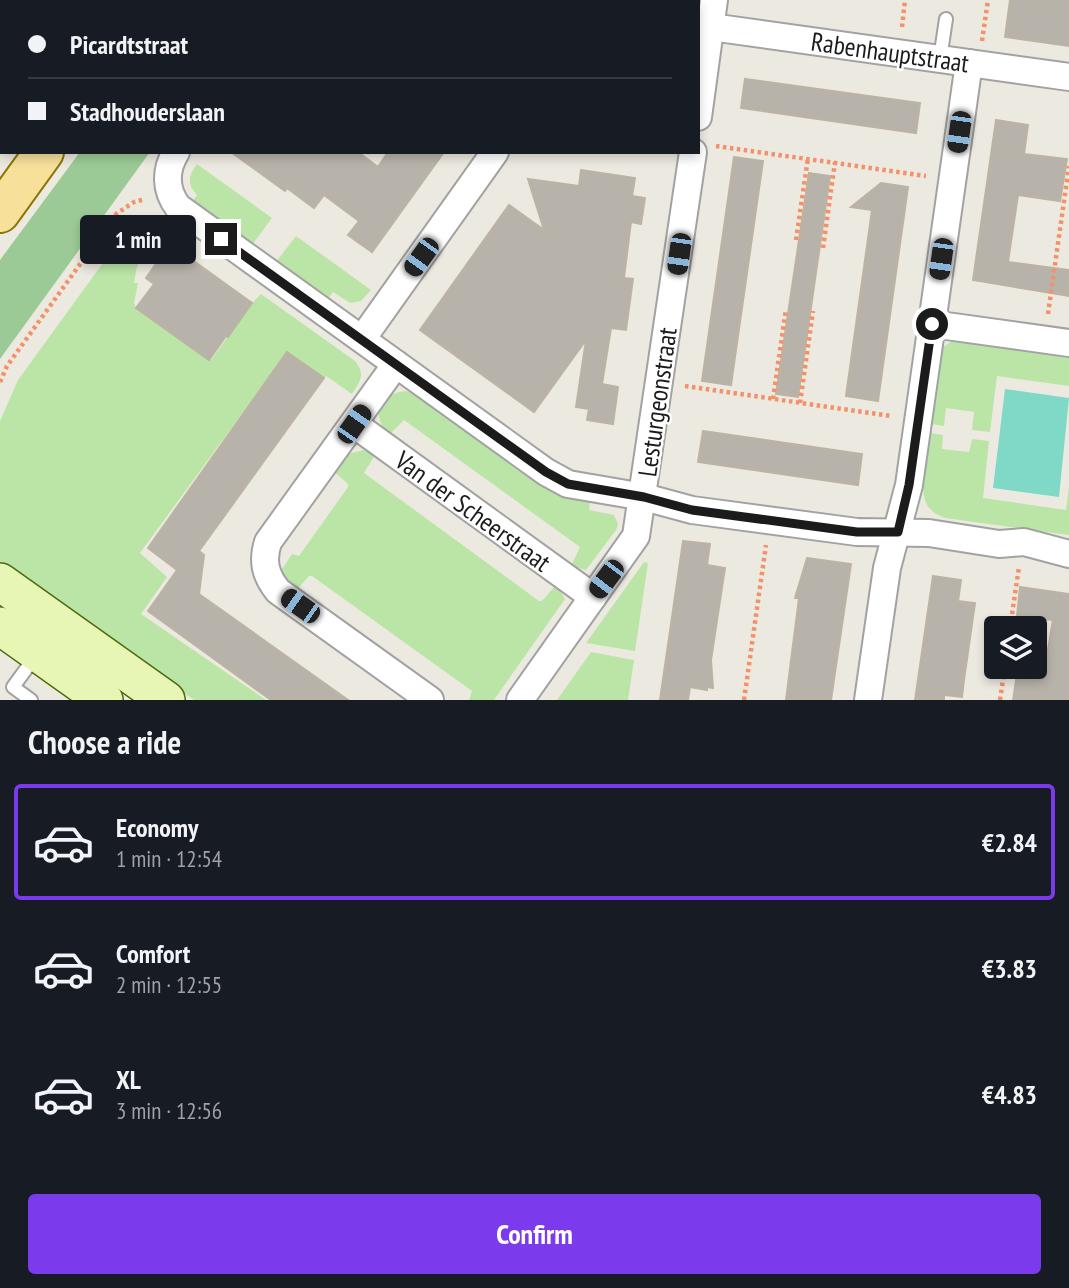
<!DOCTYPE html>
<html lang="en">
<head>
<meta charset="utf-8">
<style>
	:root { --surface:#171b24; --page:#242831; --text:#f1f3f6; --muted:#9ea1a6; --line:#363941; --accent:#7c3aed }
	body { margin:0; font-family:"PT Sans Narrow",sans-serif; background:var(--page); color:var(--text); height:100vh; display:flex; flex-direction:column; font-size:26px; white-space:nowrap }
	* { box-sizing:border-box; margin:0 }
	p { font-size:23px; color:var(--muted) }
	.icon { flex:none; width:38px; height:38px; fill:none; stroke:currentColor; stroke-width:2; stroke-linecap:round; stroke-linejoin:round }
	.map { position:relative; height:700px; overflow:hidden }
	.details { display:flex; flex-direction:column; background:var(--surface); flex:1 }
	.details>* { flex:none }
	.banner { position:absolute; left:0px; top:0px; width:700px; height:154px; box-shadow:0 4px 10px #0003; display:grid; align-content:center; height:154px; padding:0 28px; background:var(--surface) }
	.controls { position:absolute; left:984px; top:616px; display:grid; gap:14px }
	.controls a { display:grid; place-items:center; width:63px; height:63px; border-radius:7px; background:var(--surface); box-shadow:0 4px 10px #0003; font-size:35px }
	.end { position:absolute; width:32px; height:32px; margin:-16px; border:9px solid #1b1b1b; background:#fff; box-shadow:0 0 0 4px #fff }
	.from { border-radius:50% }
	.bubble { position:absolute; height:49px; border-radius:7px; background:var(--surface); box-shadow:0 4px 10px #0003; font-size:23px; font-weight:600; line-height:49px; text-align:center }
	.car { position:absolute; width:21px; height:42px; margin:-21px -10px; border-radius:9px; box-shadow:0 0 5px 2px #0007; background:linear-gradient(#222 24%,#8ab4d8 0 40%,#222 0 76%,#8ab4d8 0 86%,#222 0) }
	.banner b { display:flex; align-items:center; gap:24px; height:66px; font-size:26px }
	.banner b+b { border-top:2px solid var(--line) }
	.banner i { width:18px; height:18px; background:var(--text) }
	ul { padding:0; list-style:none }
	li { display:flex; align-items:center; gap:21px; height:116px; margin:0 14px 10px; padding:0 14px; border:4px solid transparent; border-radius:7px }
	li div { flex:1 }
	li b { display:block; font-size:26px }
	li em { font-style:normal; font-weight:600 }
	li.selected { border-color:var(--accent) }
	li>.icon { width:63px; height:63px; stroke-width:1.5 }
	h2 { padding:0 28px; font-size:32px; line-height:84px }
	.primary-button { display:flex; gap:14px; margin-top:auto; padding:14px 28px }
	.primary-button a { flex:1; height:80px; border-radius:7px; background:var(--accent); color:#fff; font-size:28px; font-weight:600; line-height:80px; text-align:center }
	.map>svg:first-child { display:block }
</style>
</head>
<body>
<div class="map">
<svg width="1069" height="700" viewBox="0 0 1069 700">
	<rect width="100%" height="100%" fill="#eceae0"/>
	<g fill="#bbe5a7">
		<path d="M197 164 272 218 252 245 192 202 197 195C187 185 188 175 197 164Z"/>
		<path d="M150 216 166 226 137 266 134 283H138L134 303 136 308 211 360 252 303 261 294 355 361C366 374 360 382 352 394L326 376 324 378 287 352 140 553 167 577 141 614 266 700H194L0 561V421L18 380 132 223 140 217Z"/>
		<path d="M296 236 371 290 361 301 350 303 333 292 328 299 276 262Z"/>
		<path d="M957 338 1069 351V386L997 376 990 432 972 430 974 412 946 408 944 426 925 423 940 349Z"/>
		<path d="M405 391 414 393 548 488 569 497 590 501 589 510 614 515 618 524 616 530 586 570 571 566 580 547 404 420 389 435C370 415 379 394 405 391Z"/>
		<path d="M923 432 943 435 942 449 969 452 972 439 989 441 983 498 1066 510 1069 486V535L945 518C929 512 924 504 923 488L916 487Z"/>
		<path d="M364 450 375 455 364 473 539 601H542L556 585 565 599 494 700H469L472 691 312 576H309L296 591 278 575 292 554 299 556 348 487V484L333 471 347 454Z"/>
		<path d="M644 562 648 563 635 651 586 643Z"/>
		<path d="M591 652 634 660 628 700H557Z"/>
	</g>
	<path fill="#9cca96" d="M80 152H150L0 359V260Z"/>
	<path fill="#80d9c6" d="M1005 389 1069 398 1059 497 993 488Z"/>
	<g fill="#b8b3aa" stroke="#bdb3a3" stroke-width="2">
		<path d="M1010 0H1069V46L1005 37Z"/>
		<path d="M745 79 920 103 916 133 741 108Z"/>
		<path d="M996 120 1028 125 1024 154 1067 159 1060 201 1018 195 1008 262 1069 270V296L973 280Z"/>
		<path d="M231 152H358L378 167 388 152H444L372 252 348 235 359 221 324 195 314 208 287 188 285 191Z"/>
		<path d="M734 157 763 161 731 385 702 381Z"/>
		<path d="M581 170 635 178 632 196 645 198 641 224 631 222 624 278 633 279 626 330 611 328 602 384 618 387 613 424 587 420 589 409 576 407 586 340 534 412 420 330 509 205 544 230 528 179 579 186Z"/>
		<path d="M809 173 830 176 798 397 776 394Z"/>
		<path d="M881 183 908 187 878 401 846 396 872 210 851 207Z"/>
		<path d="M170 244 252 303 228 337 226 336 209 360 136 308 154 284 146 278Z"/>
		<path d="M287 352 324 378 199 551 204 555 199 594 348 700H271L148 611 177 570 148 548Z"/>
		<path d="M703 431 862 454 858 485 698 462Z"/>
		<path d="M683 541 710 544 707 565 725 568 711 660 713 688 707 687V690L690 687 688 700H660Z"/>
		<path d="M807 558 851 564 831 700H786L799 598H795Z"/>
		<path d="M933 576 961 580 958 601 975 603 964 680 962 697 944 695V700H915Z"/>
		<path d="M1020 587 1069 594V700H1013L1018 667H1045L1053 620 1017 616Z"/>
	</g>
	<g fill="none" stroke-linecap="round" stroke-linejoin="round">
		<defs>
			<g id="lane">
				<path d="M940 59 946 19"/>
				<path d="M31 700 13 687 37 654"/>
			</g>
			<g id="street">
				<path d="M284 2 285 0"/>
				<path d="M711 27 1069 77"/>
				<path d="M698 117 714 0"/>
				<path d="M176 152C165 170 165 190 178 207L546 472 568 484 644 497 692 510 857 532 929 533 999 544 1024 542 1069 554"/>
				<path d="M932 324 1069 343"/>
				<path d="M362 339 495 152"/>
				<path d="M396 364 268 542C262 561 265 575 278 591L430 700"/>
				<path d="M354 424 593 597"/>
				<path d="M520 700 636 536 693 152"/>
				<path d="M868 700 887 568 909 485 969 63"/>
			</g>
			<g id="secondary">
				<path d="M0 582 166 700"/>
				<path d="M0 626 104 700"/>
			</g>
			<g id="primary">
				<path d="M89 2 91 0"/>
				<path d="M144 2 145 0"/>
				<path d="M0 126 2 124"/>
				<path d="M0 213 44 152"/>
			</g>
		</defs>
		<use href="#lane" stroke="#a2a2a2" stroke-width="16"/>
		<use href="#street" stroke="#a2a2a2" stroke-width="30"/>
		<use href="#secondary" stroke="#4e6a09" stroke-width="40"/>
		<use href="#primary" stroke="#8b7706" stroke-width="42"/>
		<g stroke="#f3916a" stroke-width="4.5" stroke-dasharray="3.5 3.5" stroke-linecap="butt">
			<path d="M11 2 13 0"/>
			<path d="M0 18 2 15"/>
			<path d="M902 27 905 0"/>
			<path d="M982 41 988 0"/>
			<path d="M716 146 926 176"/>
			<path d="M796 240 808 158"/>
			<path d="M823 248 835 162"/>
			<path d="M1048 314 1069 166"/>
			<path d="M0 382 7 366 116 214 134 202 145 199"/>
			<path d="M685 386 891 416"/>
			<path d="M773 399 786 309"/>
			<path d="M800 403 813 311"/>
			<path d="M1010 628 1019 567"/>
			<path d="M744 700 766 545"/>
			<path d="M1000 700 1005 667"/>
		</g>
		<use href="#lane" stroke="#fff" stroke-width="12"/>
		<use href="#street" stroke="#fff" stroke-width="26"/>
		<use href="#secondary" stroke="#e7f6b4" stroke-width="37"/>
		<use href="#primary" stroke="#f7e09a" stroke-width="38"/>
	</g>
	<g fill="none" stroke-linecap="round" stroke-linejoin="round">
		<path stroke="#1b1b1b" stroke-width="9" d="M221 239 546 472 568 484 644 497 692 510 857 532H898L909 485 932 324"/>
	</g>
	<g text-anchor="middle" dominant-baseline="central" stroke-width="5" stroke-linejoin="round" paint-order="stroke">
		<g font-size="26" fill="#1b1b1b" stroke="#fff">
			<text transform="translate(890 52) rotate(8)">Rabenhauptstraat</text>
			<text transform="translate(657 402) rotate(-82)">Lesturgeonstraat</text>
			<text transform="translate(473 511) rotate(36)">Van der Scheerstraat</text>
		</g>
	</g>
</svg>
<div class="controls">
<a><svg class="icon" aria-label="layers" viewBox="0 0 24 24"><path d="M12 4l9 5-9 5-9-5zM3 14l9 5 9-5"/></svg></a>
</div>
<i class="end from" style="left:932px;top:324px"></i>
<i class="end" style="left:221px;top:239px"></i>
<div class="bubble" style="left:80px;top:215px;width:116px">1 min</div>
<i class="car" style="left:959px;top:132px;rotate:188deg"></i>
<i class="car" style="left:679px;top:254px;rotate:188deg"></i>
<i class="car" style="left:421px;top:257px;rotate:216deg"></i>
<i class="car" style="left:941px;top:259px;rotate:188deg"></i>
<i class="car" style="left:354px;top:424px;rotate:35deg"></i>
<i class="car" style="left:606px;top:579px;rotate:217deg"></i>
<i class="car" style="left:300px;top:606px;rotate:305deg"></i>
<div class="banner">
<b><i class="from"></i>Picardtstraat</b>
<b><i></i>Stadhouderslaan</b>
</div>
</div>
<section class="details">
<h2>Choose a ride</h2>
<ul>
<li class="selected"><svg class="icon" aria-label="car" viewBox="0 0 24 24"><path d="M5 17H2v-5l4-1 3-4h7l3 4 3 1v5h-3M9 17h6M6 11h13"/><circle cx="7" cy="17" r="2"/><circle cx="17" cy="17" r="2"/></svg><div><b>Economy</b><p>1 min · 12:54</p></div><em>€2.84</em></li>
<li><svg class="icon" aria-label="car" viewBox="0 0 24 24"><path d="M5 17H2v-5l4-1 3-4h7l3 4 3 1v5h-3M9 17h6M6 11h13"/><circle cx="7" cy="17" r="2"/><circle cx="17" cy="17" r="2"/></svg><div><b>Comfort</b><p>2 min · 12:55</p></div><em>€3.83</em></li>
<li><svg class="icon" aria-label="car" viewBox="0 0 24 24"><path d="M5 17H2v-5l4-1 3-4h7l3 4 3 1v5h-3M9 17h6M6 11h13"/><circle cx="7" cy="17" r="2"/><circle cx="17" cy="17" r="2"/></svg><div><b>XL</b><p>3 min · 12:56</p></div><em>€4.83</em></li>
</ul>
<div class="primary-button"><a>Confirm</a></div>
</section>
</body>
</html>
